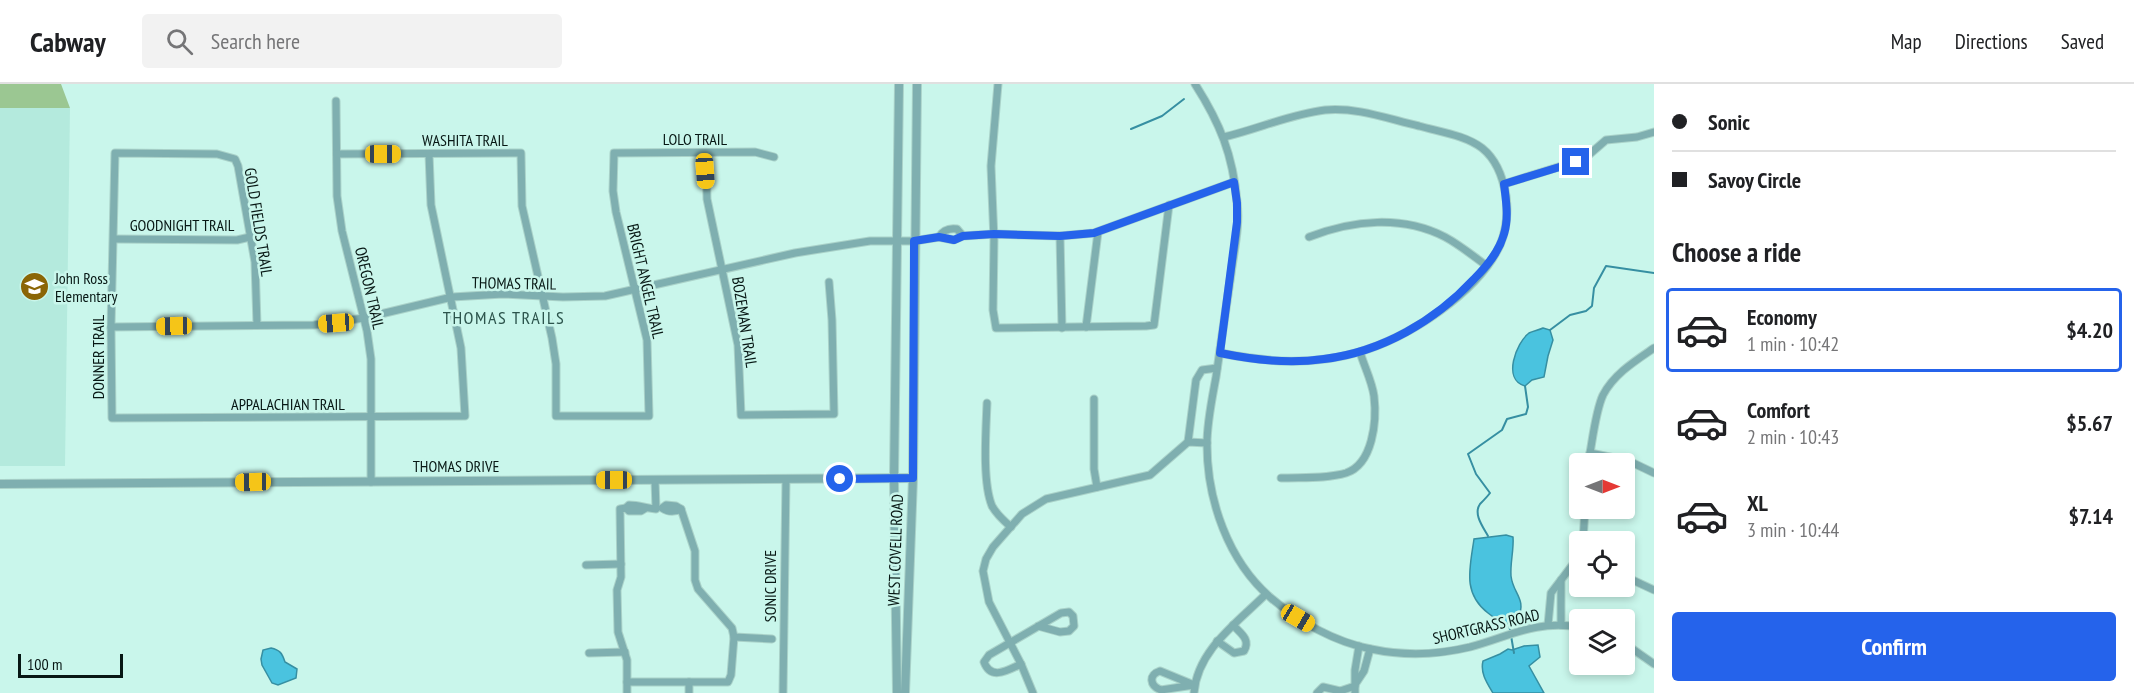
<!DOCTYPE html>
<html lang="en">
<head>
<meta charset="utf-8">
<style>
	:root { --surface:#fff; --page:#f2f2f2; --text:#202124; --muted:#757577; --line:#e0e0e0; --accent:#2563eb }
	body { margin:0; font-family:"PT Sans Narrow",sans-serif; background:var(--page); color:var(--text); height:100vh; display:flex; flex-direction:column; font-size:22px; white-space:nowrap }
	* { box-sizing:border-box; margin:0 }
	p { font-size:20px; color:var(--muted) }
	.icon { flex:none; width:33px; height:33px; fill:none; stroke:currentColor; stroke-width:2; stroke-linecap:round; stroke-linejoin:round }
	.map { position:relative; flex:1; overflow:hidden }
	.panel { display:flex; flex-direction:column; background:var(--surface); width:480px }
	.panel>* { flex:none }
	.guide { display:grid; align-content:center; height:132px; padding:0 18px; background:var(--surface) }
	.needle { width:39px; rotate:90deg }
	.controls { position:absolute; left:1569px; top:369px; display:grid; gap:12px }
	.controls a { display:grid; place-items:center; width:66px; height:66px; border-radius:6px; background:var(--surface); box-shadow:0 3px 9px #0003; font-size:30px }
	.scale { position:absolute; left:18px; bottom:15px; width:105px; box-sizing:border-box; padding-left:6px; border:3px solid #071714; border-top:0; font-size:16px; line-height:21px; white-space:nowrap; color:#071714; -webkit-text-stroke:4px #c9f6eb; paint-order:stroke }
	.end { position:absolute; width:27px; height:27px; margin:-14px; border:8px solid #2563eb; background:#fff; box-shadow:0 0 0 3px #fff }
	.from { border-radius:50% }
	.car { position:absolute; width:18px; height:36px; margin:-18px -9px; border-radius:8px; box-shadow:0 0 4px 2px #0007; background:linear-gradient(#f5c518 24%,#345 0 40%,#f5c518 0 76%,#345 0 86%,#f5c518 0) }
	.guide b { display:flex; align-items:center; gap:21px; height:57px; font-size:22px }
	.guide b+b { border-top:2px solid var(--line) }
	.guide i { width:15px; height:15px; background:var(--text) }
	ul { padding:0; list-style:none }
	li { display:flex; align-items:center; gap:18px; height:84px; margin:0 12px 9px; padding:0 6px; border:3px solid transparent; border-radius:6px }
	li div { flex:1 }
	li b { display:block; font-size:22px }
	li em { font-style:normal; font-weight:800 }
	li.active { border-color:var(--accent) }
	li>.icon { width:54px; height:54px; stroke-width:1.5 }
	h2 { padding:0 18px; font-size:27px; line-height:72px }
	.primary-button { display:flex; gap:12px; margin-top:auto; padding:12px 18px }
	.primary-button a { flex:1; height:69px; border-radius:6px; background:var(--accent); color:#fff; font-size:24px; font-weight:800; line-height:69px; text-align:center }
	header { display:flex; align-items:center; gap:36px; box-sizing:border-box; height:84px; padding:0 30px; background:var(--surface); border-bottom:2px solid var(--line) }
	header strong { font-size:28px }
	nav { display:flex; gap:33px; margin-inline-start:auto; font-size:21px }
	.search { width:420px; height:54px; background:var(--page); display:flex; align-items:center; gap:15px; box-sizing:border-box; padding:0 21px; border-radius:6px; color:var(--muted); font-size:22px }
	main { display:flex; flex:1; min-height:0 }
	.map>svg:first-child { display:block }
</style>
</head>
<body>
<header>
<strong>Cabway</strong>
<div class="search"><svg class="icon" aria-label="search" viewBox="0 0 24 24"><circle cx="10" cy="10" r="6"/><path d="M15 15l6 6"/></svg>Search here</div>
<nav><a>Map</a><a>Directions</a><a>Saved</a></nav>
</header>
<main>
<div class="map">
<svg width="1654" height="609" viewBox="0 0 1654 609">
	<rect width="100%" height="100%" fill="#c9f6eb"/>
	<path fill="#b4eadd" d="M0 24H70L65 382H0Z"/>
	<path fill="#9bc792" d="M0 0H61L70 24H0Z"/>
	<g fill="#4ac3df" stroke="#368fa2" stroke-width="1.5">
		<path d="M1543 244 1550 246 1553 256 1548 272 1544 293 1532 296 1525 302C1502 296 1516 259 1529 249 1533 247 1539 246 1543 244Z"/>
		<path d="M1506 451 1513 453C1514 466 1510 479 1511 492 1513 510 1527 515 1518 534L1509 540C1501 539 1494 534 1488 529 1462 509 1470 484 1474 455Z"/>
		<path d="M1538 561 1540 573 1529 582 1544 609H1493C1487 599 1480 589 1483 577L1500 570 1508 565 1512 566 1524 562Z"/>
		<path d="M271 564C280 566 282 569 285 578L297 585 296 594 278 601 272 599 262 581 261 575 263 566Z"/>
	</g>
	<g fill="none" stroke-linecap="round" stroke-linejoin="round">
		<g stroke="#368fa2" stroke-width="2">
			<path d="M1131 45 1162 32 1184 15"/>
			<path d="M1550 246 1570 231 1586 227 1592 222 1594 204 1606 182 1654 189"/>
			<path d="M1488 452C1483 443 1473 430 1480 420 1484 416 1487 413 1490 409L1476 390 1468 370 1502 346 1507 335 1526 330 1528 323 1525 302"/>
			<path d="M1509 540 1514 569"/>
		</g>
		<defs>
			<g id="minor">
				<path d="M998 0 991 82 994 156 993 226 996 244 1146 242 1154 241 1169 121"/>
				<path d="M1195 0C1220 39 1233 71 1237 118 1240 142 1234 166 1231 190 1226 224 1221 259 1216 293 1212 315 1207 338 1207 360 1207 416 1228 477 1271 514 1299 538 1335 558 1371 565 1404 572 1437 571 1470 563 1511 552 1534 536 1580 543"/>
				<path d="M336 17 337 112 342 147 367 247 371 275V398"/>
				<path d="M706 69 707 115 738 261 741 331 834 330 832 236 829 198"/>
				<path d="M337 70 521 69 522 122 552 254 556 280V332H649L647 256 616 128 613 107 614 69 755 68 774 73"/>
				<path d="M1504 100 1584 75 1606 56 1637 53 1654 48"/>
				<path d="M963 152 957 145C950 144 943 146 939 153L954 156 963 152 994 150 1060 152 1094 149 1234 98"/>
				<path d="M1060 152 1062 244"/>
				<path d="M1309 153C1353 136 1402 131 1445 153 1460 161 1473 172 1487 182"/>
				<path d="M114 155 237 156 250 153"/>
				<path d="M257 241 255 178 238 82 235 75 217 70 115 69 111 243 112 334 465 332 461 264 431 121 429 70"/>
				<path d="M111 243 314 241 364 234 452 213 503 210 563 213 605 212 795 169 870 157H914L939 153"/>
				<path d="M1086 243 1098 148"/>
				<path d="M1220 269C1266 278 1312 282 1359 268 1409 253 1478 209 1500 161 1507 145 1508 128 1506 112 1503 93 1497 76 1482 64 1465 51 1440 48 1419 42 1388 35 1357 23 1325 26 1291 30 1258 45 1224 53"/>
				<path d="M1094 315V385L1097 403"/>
				<path d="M987 319C986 346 982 398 992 422 997 431 1004 437 1011 443"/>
				<path d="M1188 358 1196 296 1202 286 1217 284"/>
				<path d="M1590 369 1629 377 1654 389"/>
				<path d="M1588 380C1592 361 1595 328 1603 311 1614 290 1635 277 1654 264"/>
				<path d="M1281 394C1301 393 1326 395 1346 389 1373 380 1377 337 1374 312 1372 297 1364 282 1360 268"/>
				<path d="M666 421 676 422 681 425C675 428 668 428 662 424Z"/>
				<path d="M626 424 620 425 621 493 617 506 618 548 627 576V609"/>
				<path d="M646 424 641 427H629L626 424 629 421C639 421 646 424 656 425L655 396"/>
				<path d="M681 425 695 467V496L698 505 732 544 734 553 772 555"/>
				<path d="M1583 458 1585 424"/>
				<path d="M586 481 621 480"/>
				<path d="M1624 492 1654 506"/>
				<path d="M1548 541 1551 509 1580 471"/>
				<path d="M1561 541V496"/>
				<path d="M1217 557 1234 569 1244 567C1251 555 1240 549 1233 541"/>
				<path d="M1624 559 1654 580"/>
				<path d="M589 569 625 568"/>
				<path d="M1021 580C1008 586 991 597 984 578L989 571 1061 529 1069 528 1073 532 1074 542 1069 547 1060 548 1038 542"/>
				<path d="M1160 587 1194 601 1161 606C1150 602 1148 591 1160 587Z"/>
				<path d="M627 598H728L731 591 734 553"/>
				<path d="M689 598V609"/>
				<path d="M1356 599 1364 587 1370 565"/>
				<path d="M783 609 786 395"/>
				<path d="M1033 609 1021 580 989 518 983 487 986 475 993 463 1022 430 1046 415 1150 391 1188 358 1207 359"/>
				<path d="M1194 609C1197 566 1238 538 1266 510"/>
				<path d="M1317 609 1323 603 1340 607 1355 602"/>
				<path d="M1355 609V586L1359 562"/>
			</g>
			<g id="tertiary">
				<path d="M0 400 913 394"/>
				<path d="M897 609 894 394 899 0"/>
				<path d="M905 609 913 394 917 0"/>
			</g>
		</defs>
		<use href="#minor" stroke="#aad2c9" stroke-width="9"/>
		<use href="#tertiary" stroke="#aad2c9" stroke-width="10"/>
		<use href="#minor" stroke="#7fafb0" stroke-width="7"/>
		<use href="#tertiary" stroke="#7fafb0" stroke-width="8"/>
	</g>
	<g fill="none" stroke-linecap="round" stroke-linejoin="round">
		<path stroke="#2563eb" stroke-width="8" d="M840 395 913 394 914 157 939 153 954 156 963 152 994 150 1060 152 1094 149 1234 98 1237 119V138L1220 269C1255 276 1288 280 1324 275 1382 268 1435 237 1474 195 1487 182 1499 168 1504 150 1509 134 1506 117 1504 100L1576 78"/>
	</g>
	<defs>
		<symbol id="school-disc" viewBox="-11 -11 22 22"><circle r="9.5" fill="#8b6606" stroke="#c9f6eb"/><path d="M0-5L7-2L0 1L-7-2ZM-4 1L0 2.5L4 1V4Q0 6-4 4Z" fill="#fff"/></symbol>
	</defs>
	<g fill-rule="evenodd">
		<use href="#school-disc" x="18" y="186" width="33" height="33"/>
	</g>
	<g text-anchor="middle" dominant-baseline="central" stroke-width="5" stroke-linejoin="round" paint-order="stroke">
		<g font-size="16" fill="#071714" stroke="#c9f6eb">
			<text x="695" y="55">LOLO TRAIL</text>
			<text x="465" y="56">WASHITA TRAIL</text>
			<text transform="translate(259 138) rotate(81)">GOLD FIELDS TRAIL</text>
			<text x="182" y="141">GOODNIGHT TRAIL</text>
			<text transform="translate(646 197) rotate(77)">BRIGHT ANGEL TRAIL</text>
			<text transform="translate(514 199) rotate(1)">THOMAS TRAIL</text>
			<text transform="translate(370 204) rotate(77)">OREGON TRAIL</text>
			<text transform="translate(745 238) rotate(81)">BOZEMAN TRAIL</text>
			<text transform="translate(98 273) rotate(-90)">DONNER TRAIL</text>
			<text x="288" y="320">APPALACHIAN TRAIL</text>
			<text x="456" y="382">THOMAS DRIVE</text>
			<text transform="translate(895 466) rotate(-88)">WEST COVELL ROAD</text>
			<text transform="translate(770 502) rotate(-90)">SONIC DRIVE</text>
			<text transform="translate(1486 542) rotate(-13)">SHORTGRASS ROAD</text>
		</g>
		<g font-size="16" fill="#071714" stroke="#c9f6eb" text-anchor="start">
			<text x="55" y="194">John Ross<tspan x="55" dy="18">Elementary</tspan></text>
		</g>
		<g font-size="18" letter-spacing="1.5" fill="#2c544c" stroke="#c9f6eb">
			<text x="504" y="233">THOMAS TRAILS</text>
		</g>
	</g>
</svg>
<div class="controls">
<a><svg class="needle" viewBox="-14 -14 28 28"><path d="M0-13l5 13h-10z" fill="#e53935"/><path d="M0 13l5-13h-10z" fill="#757577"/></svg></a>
<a><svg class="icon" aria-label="locate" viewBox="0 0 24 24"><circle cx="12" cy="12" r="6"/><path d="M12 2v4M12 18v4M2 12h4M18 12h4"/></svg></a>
<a><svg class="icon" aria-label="layers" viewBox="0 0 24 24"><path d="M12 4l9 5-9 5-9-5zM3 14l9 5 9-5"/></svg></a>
</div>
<div class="scale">100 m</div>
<i class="end from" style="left:840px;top:395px"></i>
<i class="end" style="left:1576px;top:78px"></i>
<i class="car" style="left:383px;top:70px;rotate:90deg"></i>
<i class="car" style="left:705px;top:87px;rotate:176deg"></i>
<i class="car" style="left:336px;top:239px;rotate:266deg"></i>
<i class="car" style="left:174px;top:242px;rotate:269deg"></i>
<i class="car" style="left:614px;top:396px;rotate:270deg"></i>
<i class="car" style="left:253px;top:398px;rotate:269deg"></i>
<i class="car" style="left:1298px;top:534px;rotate:120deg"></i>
</div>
<section class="panel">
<div class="guide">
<b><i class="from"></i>Sonic</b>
<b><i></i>Savoy Circle</b>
</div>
<h2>Choose a ride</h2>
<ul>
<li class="active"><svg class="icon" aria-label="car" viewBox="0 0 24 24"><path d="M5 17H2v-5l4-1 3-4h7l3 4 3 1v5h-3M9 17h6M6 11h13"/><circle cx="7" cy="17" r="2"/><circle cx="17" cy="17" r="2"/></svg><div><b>Economy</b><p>1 min · 10:42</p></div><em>$4.20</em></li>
<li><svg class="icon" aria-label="car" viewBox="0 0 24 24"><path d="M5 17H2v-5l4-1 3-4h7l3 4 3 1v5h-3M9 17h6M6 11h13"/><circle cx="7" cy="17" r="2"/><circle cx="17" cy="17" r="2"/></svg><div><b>Comfort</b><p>2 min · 10:43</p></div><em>$5.67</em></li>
<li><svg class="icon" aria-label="car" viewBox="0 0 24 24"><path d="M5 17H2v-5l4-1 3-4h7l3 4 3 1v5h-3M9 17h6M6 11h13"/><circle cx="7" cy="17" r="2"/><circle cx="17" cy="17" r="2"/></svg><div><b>XL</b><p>3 min · 10:44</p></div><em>$7.14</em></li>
</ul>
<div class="primary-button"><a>Confirm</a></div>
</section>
</main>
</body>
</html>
